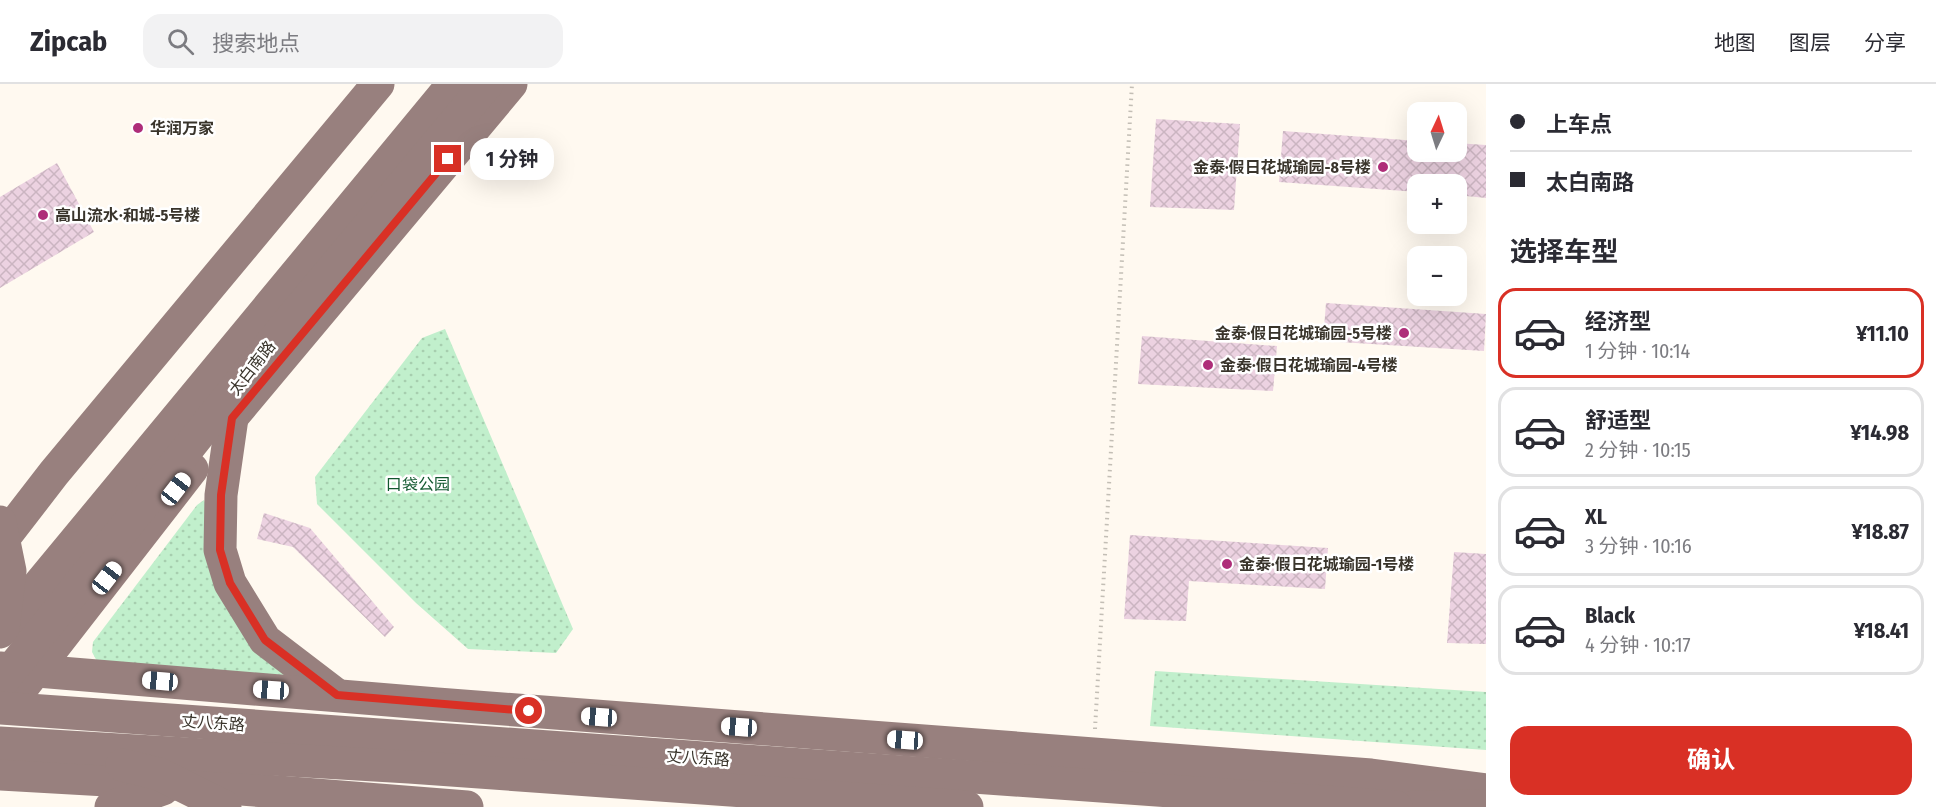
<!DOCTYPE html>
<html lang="zh">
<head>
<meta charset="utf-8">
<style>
	:root { --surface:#fff; --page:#f2f2f3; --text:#2b2b33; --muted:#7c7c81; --line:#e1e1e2; --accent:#d93025 }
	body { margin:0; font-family:"Fira Sans Condensed","Noto Sans SC",sans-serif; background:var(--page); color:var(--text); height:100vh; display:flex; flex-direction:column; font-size:22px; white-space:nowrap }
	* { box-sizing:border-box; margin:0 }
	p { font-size:20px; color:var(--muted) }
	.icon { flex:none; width:33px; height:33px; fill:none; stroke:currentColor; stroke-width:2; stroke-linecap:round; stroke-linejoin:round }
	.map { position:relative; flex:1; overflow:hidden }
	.sheet { display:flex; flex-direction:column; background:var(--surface); width:450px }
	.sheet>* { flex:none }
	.top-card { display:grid; align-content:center; height:132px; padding:0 24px; background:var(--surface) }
	.needle { width:39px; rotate:4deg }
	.controls { position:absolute; left:1407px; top:18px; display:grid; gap:12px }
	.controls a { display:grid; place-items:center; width:60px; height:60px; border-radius:12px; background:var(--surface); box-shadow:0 6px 24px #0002; font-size:30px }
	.end { position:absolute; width:27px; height:27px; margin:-14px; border:8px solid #d93025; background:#fff; box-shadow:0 0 0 3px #fff }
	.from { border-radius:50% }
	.bubble { position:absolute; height:42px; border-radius:18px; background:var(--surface); box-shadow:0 6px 24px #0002; font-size:20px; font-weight:700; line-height:42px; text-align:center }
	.car { position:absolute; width:18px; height:36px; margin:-18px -9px; border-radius:8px; box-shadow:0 0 4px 2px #0007; background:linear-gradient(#fff 24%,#345 0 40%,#fff 0 76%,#345 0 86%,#fff 0) }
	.top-card b { display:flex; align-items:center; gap:21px; height:57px; font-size:22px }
	.top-card b+b { border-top:2px solid var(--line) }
	.top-card i { width:15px; height:15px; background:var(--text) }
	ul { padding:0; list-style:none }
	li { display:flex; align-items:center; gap:18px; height:90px; margin:0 12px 9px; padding:0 12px; border:3px solid var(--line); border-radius:18px }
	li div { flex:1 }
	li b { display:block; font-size:22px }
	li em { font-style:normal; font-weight:700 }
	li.on { border-color:var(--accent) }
	li>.icon { width:54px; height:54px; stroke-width:1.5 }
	h2 { padding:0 24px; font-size:27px; line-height:72px }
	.action { display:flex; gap:12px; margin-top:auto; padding:12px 24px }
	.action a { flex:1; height:69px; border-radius:18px; background:var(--accent); color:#fff; font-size:24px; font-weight:700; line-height:69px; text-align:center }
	header { display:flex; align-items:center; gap:36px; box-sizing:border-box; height:84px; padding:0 30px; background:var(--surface); border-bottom:2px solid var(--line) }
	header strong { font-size:28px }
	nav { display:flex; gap:33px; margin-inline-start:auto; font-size:21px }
	.search { width:420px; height:54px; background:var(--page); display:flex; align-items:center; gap:15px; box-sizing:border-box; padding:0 21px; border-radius:18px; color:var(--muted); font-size:22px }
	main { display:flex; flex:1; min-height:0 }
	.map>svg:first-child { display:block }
</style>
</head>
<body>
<header>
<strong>Zipcab</strong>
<div class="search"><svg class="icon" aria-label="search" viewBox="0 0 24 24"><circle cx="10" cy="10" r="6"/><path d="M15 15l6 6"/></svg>搜索地点</div>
<nav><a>地图</a><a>图层</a><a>分享</a></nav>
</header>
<main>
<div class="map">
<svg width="1486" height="723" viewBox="0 0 1486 723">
	<defs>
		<pattern id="grass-dots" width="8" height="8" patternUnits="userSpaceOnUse" patternTransform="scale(1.5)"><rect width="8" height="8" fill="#c1efcc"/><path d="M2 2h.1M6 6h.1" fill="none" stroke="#a7ceaf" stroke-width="1.8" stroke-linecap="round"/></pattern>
		<pattern id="building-cross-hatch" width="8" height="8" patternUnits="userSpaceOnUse" patternTransform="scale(1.5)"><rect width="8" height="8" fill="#ecd2e1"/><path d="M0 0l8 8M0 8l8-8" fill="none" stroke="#cbb5c1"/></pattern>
	</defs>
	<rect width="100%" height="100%" fill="#fff9f0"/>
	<g fill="url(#grass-dots)">
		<path d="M445 245 573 545 556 569 468 565 416 519 317 420 315 393 422 254Z"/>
		<path d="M204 416 284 591 99 581 92 568 93 558 197 421Z"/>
		<path d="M1155 587 1486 608V666L1150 642Z"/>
	</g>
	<g fill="url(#building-cross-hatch)">
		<path d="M1156 35 1240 40 1234 126 1150 123Z"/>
		<path d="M1283 47 1418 57V68H1456V59L1486 61V114L1456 111V100H1418V108L1279 98Z"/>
		<path d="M57 79 94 148 0 204V113Z"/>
		<path d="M1326 219 1486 230 1484 267 1323 257Z"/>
		<path d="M1142 252 1277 262 1273 307 1138 300Z"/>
		<path d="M264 429 310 444 394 543 385 553 293 463 257 455Z"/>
		<path d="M1130 451 1328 464 1325 505 1189 497 1186 537 1124 535Z"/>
		<path d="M1454 468 1486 470V560L1447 559Z"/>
	</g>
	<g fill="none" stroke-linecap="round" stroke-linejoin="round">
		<path stroke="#c3beb5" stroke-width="4" stroke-dasharray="1.5 4.5" stroke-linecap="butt" d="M1095 645 1132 0"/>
		<g stroke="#98807e" stroke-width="33">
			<path d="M233 332 511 0"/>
			<path d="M232 334 221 411 220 466 230 499 265 556 337 611"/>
			<path d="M0 459 54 389 378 0"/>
			<path d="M0 548 453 0"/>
			<path d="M0 584 437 620 1371 691 1486 706"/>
			<path d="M25 600 192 385"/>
			<path d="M0 690 177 700 467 723"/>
			<path d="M111 723 163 705"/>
			<path d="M1414 723 1481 722"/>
		</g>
		<g stroke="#98807e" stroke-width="33">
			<path d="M0 438 10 487 3 545"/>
			<path d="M0 600 287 240 487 0"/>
			<path d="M0 624 1396 723"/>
			<path d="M0 659 409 683 967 723"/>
			<path d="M122 681 159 690 225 723"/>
		</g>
	</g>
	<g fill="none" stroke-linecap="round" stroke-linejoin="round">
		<path stroke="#d93025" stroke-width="8" d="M448 75 232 334 221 411 220 466 230 499 265 556 337 611 529 627"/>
	</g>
	<g fill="#ae2d79" stroke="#fff" stroke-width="2">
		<circle cx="138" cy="44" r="6"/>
		<circle cx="1383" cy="83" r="6"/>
		<circle cx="43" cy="131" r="6"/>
		<circle cx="1404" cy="249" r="6"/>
		<circle cx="1208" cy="281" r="6"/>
		<circle cx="1227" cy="480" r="6"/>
	</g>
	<g text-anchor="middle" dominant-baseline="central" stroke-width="5" stroke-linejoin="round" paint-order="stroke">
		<g font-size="16" font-weight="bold" fill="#39342b" stroke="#fff" text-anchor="start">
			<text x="150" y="44">华润万家</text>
			<text x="1371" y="83" text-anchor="end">金泰·假日花城瑜园-8号楼</text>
			<text x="55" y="131">高山流水·和城-5号楼</text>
			<text x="1392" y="249" text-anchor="end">金泰·假日花城瑜园-5号楼</text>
			<text x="1220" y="281">金泰·假日花城瑜园-4号楼</text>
			<text x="1239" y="480">金泰·假日花城瑜园-1号楼</text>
		</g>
		<g font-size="16" fill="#39342b" stroke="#fff">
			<text transform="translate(252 284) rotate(-52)">太白南路</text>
			<text transform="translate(213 639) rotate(4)">丈八东路</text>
			<text transform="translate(698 674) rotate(4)">丈八东路</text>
		</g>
		<g font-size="16" fill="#12582f" stroke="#fff">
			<text x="418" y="400">口袋公园</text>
		</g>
	</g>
</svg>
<div class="controls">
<a><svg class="needle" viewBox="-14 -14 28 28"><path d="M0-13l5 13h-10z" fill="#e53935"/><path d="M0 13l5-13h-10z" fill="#7c7c81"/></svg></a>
<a>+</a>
<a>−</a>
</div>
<i class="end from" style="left:529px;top:627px"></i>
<i class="end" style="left:448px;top:75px"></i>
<div class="bubble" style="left:470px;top:54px;width:84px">1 分钟</div>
<i class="car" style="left:176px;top:405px;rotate:38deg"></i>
<i class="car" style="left:107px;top:494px;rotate:38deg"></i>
<i class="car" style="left:160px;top:597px;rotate:275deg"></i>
<i class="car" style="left:271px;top:606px;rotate:274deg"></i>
<i class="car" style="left:599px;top:633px;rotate:274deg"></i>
<i class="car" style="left:739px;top:643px;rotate:274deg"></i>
<i class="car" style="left:905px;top:656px;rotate:274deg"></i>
</div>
<section class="sheet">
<div class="top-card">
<b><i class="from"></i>上车点</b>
<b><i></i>太白南路</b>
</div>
<h2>选择车型</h2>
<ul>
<li class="on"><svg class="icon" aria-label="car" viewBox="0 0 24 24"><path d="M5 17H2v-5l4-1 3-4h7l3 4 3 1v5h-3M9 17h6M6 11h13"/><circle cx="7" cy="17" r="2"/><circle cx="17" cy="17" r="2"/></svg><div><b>经济型</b><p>1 分钟 · 10:14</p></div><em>¥11.10</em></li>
<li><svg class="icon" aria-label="car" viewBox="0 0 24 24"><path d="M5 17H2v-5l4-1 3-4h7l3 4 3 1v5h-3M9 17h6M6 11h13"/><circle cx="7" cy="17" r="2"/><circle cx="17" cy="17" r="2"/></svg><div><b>舒适型</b><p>2 分钟 · 10:15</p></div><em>¥14.98</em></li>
<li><svg class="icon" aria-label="car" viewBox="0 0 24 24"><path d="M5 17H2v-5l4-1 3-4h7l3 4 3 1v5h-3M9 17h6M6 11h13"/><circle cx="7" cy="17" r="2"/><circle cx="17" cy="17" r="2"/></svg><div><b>XL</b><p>3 分钟 · 10:16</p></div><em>¥18.87</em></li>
<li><svg class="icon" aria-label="car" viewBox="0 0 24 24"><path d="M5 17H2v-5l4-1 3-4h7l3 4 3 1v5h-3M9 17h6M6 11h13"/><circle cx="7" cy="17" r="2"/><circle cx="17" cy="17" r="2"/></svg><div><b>Black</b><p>4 分钟 · 10:17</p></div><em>¥18.41</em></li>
</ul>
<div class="action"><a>确认</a></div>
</section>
</main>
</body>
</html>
